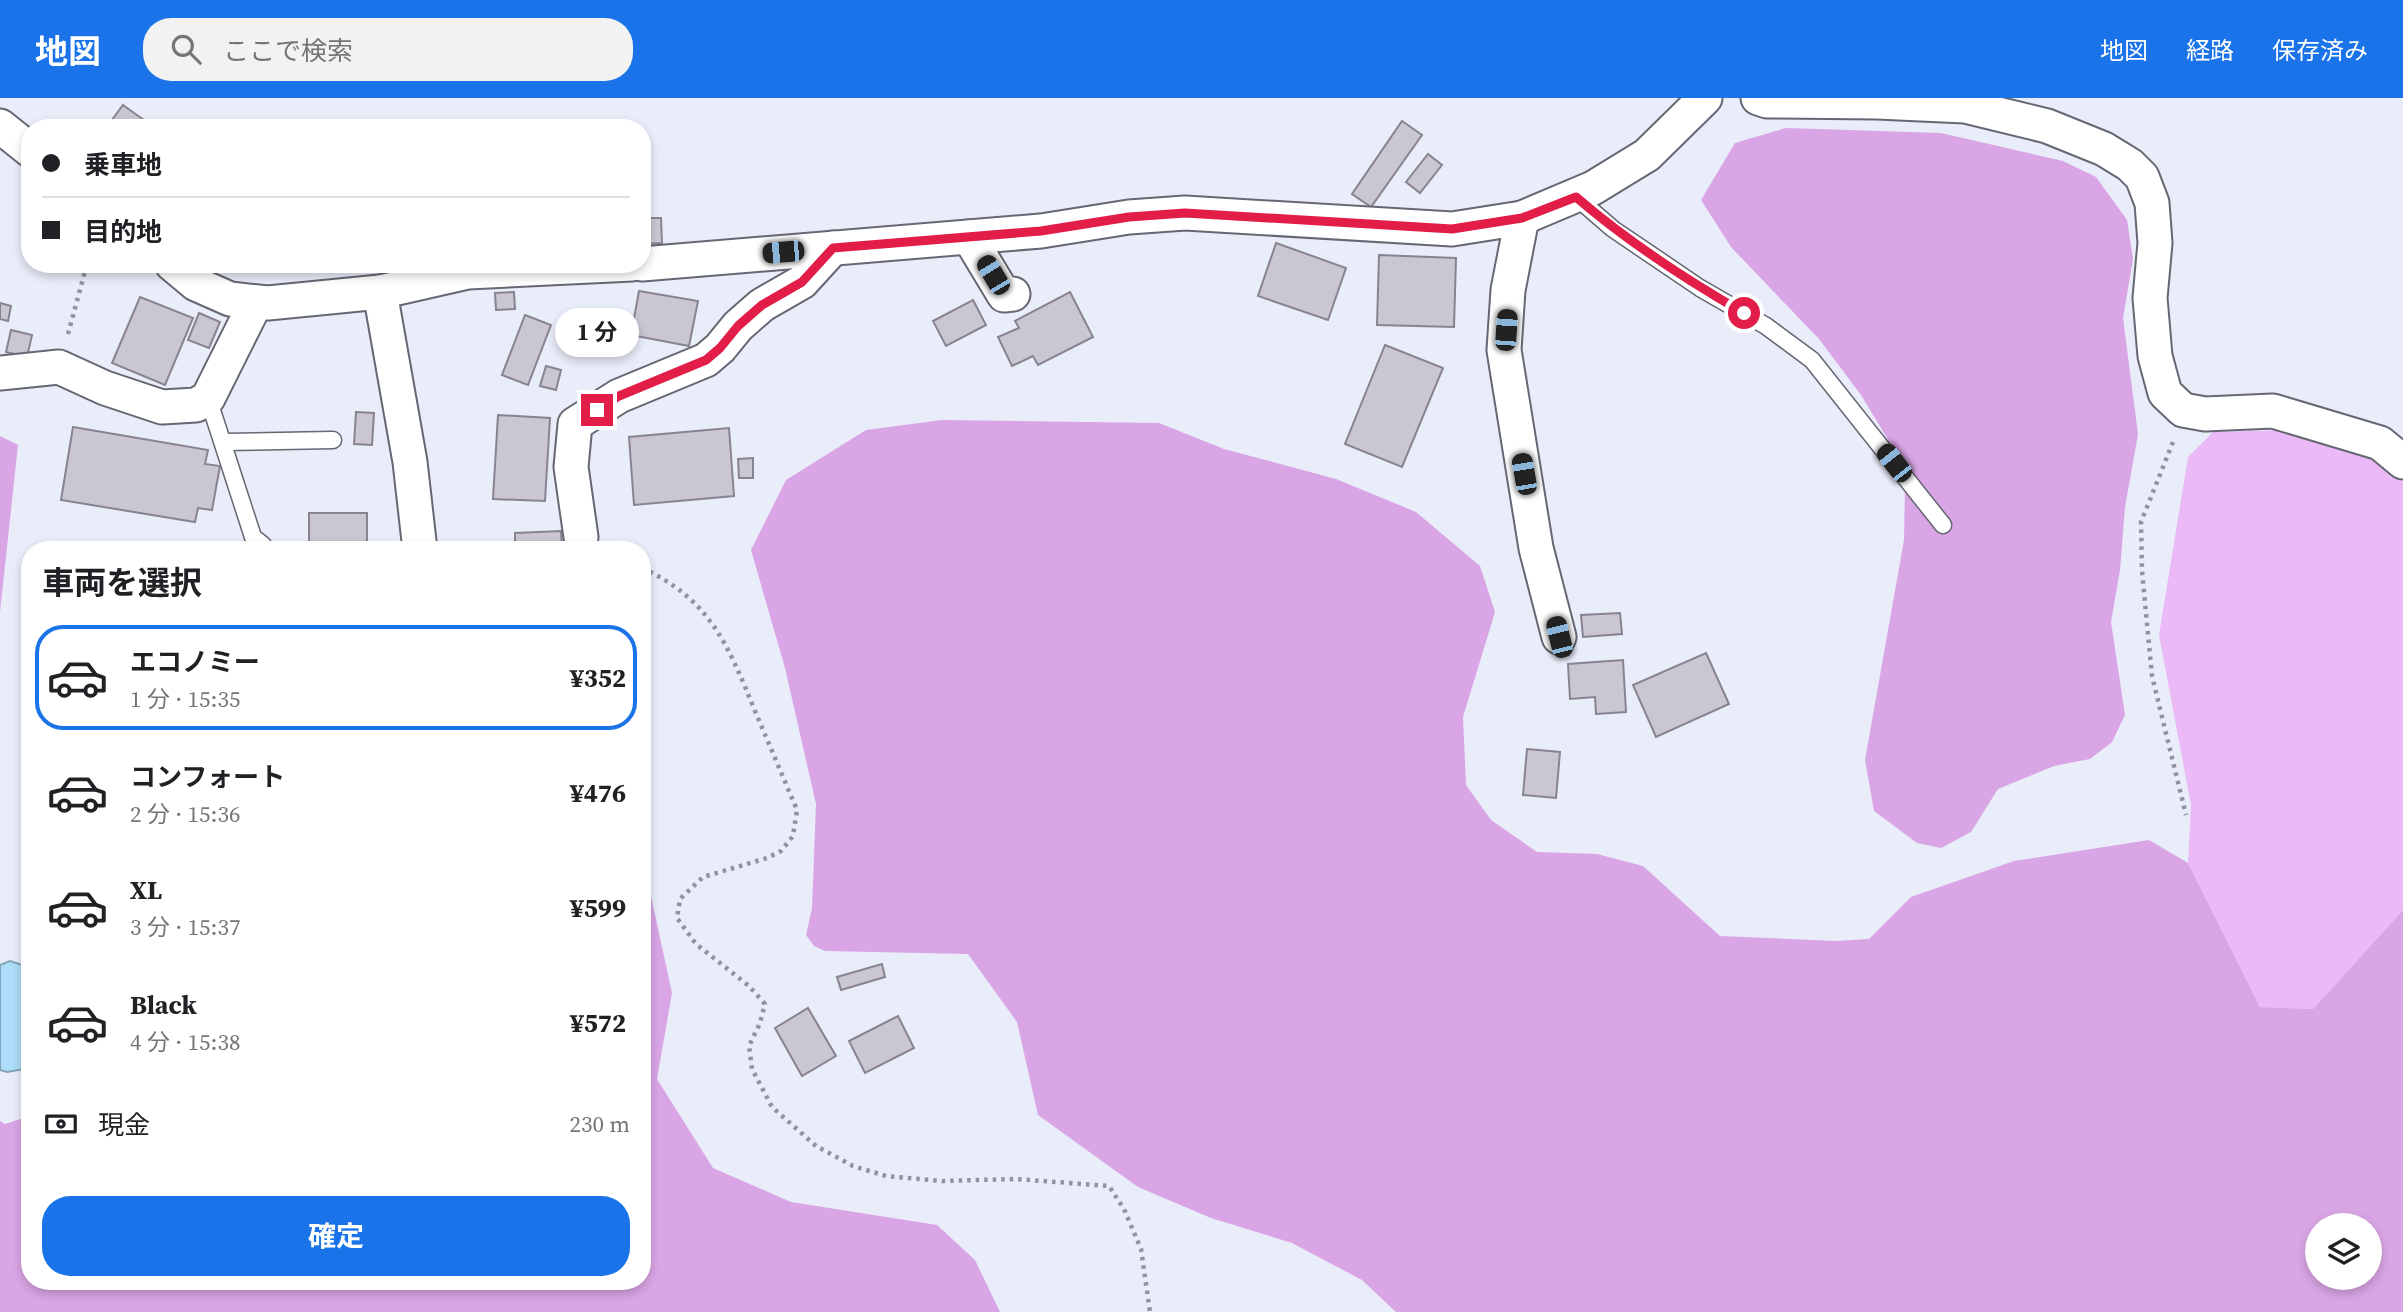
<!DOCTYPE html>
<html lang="ja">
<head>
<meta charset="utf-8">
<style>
	:root { --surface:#fff; --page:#f2f2f2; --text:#202124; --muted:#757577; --line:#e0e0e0; --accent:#1a73e8 }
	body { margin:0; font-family:"Source Serif 4","Noto Sans JP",serif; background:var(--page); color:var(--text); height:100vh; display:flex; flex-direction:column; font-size:26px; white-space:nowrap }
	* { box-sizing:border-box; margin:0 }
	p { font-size:23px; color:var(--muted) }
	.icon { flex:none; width:38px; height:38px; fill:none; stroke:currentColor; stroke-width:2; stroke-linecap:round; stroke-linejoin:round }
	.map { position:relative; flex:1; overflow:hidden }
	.sheet { position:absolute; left:21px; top:443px; width:630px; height:749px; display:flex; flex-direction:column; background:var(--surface); border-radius:28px; box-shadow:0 4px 10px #0003 }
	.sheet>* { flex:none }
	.guide { position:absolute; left:21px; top:21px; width:630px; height:154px; border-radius:28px; box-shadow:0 4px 10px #0003; display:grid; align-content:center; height:154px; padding:0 21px; background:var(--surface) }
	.tools { position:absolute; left:2305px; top:1115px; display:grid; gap:14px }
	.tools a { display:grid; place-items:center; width:77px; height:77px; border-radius:50%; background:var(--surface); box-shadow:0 4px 10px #0003; font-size:35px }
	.end { position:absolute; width:32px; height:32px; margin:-16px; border:9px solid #e11d48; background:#fff; box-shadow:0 0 0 4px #fff }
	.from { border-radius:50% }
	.bubble { position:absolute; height:49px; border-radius:24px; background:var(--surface); box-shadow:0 4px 10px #0003; font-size:23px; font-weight:700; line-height:49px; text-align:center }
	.car { position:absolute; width:21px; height:42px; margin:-21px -10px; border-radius:9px; box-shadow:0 0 5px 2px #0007; background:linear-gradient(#222 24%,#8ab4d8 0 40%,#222 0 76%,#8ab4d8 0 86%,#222 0) }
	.guide b { display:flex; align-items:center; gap:24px; height:66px; font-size:26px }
	.guide b+b { border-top:2px solid var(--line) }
	.guide i { width:18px; height:18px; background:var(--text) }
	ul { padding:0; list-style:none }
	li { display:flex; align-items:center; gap:21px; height:105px; margin:0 14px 10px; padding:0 7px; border:4px solid transparent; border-radius:28px }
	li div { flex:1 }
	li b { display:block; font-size:26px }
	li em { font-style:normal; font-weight:700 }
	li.active { border-color:var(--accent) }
	li>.icon { width:63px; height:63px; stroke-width:1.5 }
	h2 { padding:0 21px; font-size:32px; line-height:84px }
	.pay { display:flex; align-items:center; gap:18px; height:77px; padding:0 21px; font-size:26px }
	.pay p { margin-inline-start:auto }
	.primary-button { display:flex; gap:14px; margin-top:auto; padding:14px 21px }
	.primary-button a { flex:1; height:80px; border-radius:28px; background:var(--accent); color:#fff; font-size:28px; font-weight:700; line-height:80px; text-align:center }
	header { display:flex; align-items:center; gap:42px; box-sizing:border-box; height:98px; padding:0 35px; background:var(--accent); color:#fff }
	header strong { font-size:33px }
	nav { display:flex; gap:38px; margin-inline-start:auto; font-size:24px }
	.search { width:490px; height:63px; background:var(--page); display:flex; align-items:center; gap:18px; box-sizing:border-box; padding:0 24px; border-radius:28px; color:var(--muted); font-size:26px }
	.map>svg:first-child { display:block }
</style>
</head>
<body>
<header>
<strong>地図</strong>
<div class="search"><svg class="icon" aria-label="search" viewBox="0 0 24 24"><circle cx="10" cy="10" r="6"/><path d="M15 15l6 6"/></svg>ここで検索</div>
<nav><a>地図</a><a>経路</a><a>保存済み</a></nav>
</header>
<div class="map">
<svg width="2403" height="1214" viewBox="0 0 2403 1214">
	<rect width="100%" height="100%" fill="#e9ecf9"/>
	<path fill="#ebbaf6" d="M2284 332 2384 364 2403 384V812L2313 911 2260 909 2188 765 2191 707 2159 537 2188 359 2213 334Z"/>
	<g fill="#d9a5e5" fill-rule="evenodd">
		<path d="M1786 30 1941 35 2063 63 2096 79 2127 122 2133 161 2123 220 2138 336 2125 409 2120 472 2111 524 2125 617 2112 644 2090 661 2054 668 1998 691 1971 734 1941 750 1917 745 1874 713 1865 662 1904 442 1905 390 1887 340 1861 297 1819 241 1731 149 1701 102 1735 45Z"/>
		<path d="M942 322 1159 325 1224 351 1336 381 1416 414 1480 468 1495 514 1463 619 1466 687 1491 722 1537 754 1597 756 1643 768 1720 838 1836 843 1869 841 1911 799 2014 763 2149 742 2188 765 2260 909 2313 911 2403 812V1214H1396L1362 1182 1292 1145 1211 1120 1138 1089 1038 1017 1017 924 968 856 825 853 814 848 806 837 812 810 816 706 785 570 751 452 786 382 866 332ZM2370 1127V1180H2317V1127Z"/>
		<path d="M0 338 18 347 0 514Z"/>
		<path d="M642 772 646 775 672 895 657 981 713 1070 791 1104 937 1127 975 1162 1000 1214H0V1023L5 1026 30 1018V1183H642Z"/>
	</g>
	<path fill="#adddf8" stroke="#83a5b9" stroke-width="2" d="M10 863 22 867 30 873V970L7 974 0 972V867Z"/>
	<g fill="#cac7d3" stroke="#87848f" stroke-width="2">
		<path d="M123 7 155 30H106Z"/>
		<path d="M1402 23 1422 37 1371 109 1352 96Z"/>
		<path d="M1428 56 1442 67 1420 95 1406 84Z"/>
		<path d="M642 120H661L662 145 642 146Z"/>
		<path d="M1276 145 1346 170 1328 222 1258 198Z"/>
		<path d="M1379 157 1456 160 1454 229 1377 227Z"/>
		<path d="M639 193 698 203 689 248 631 237Z"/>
		<path d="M514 194 515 211 496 212 495 195Z"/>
		<path d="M1070 194 1093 239 1038 267 1033 258 1012 268 998 239 1019 230 1015 223Z"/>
		<path d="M140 199 193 220 165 287 112 265Z"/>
		<path d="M973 202 986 227 946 248 933 223Z"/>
		<path d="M0 205 11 208 8 223 0 221Z"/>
		<path d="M199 215 220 224 209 250 188 242Z"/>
		<path d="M525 217 551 227 528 287 502 277Z"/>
		<path d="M11 232 32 237 27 259 6 254Z"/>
		<path d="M1385 247 1443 270 1402 369 1345 346Z"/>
		<path d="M546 268 561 272 556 292 540 288Z"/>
		<path d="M356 314 374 315 372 347 354 346Z"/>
		<path d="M498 317 550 320 545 403 493 401Z"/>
		<path d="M73 329 208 352 205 366 220 368 212 412 198 410 195 424 61 402Z"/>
		<path d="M729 330 734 398 634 407 629 339Z"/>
		<path d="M753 360V380H739L738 361Z"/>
		<rect x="309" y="415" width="58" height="37"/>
		<path d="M561 433 562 452H515V435Z"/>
		<path d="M1620 515 1622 536 1583 539 1581 517Z"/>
		<path d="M1706 555 1729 606 1656 639 1633 587Z"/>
		<path d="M1623 562 1626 614 1596 616 1595 599 1570 601 1568 566Z"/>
		<path d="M1527 651 1560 654 1556 700 1523 697Z"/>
		<path d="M882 866 885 879 841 892 837 879Z"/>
		<path d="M808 910 836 958 802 978 775 930Z"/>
		<path d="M898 918 914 950 865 975 849 943Z"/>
	</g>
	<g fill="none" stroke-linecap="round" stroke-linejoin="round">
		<defs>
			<g id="lane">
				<path d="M1576 99 1613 131 1700 190 1766 228 1812 262 1943 427"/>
				<path d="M208 300 253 439 263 447"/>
				<path d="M224 344 333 342"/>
			</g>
			<g id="street">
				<path d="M1758 0 1767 3 1877 4 1965 8 2047 28 2104 51 2130 67 2142 79 2152 105 2155 145 2150 200 2155 258 2165 295 2183 312 2205 316 2273 313 2380 345 2403 364"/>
				<path d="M0 28 30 52"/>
				<path d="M1522 120 1508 192 1504 252 1536 450 1559 539"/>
				<path d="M969 139 1004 197 1013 196"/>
				<path d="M172 166 196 186 230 201 268 205 380 194 468 174 632 166"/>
				<path d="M642 166 1041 133 1129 119 1185 115 1452 131 1522 120 1593 90 1647 57 1705 0"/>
				<path d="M380 194 410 364 420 452"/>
				<path d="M0 275 59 269 105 290 162 309 196 307 208 300 256 204"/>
				<path d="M581 439 571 369 575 326 619 298 706 262 720 250 738 228 762 207 802 184 833 150"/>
			</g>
		</defs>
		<use href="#lane" stroke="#656772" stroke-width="19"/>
		<use href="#street" stroke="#656772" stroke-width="37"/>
		<g stroke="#91939c" stroke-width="4.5" stroke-dasharray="3.5 5" stroke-linecap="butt">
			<path d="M68 236 87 166"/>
			<path d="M2173 344 2141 424 2142 473 2152 578 2186 717"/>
			<path d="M642 470C710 501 728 547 755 613 769 646 783 679 797 712L793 738 781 753 767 760 703 779 680 801 677 820 696 846 749 888 765 906 760 925 749 948 752 971 772 1009 816 1048 853 1068 886 1078 943 1083 1016 1081 1109 1088 1124 1111 1141 1151 1150 1214"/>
		</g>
		<use href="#lane" stroke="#fff" stroke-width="16"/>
		<use href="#street" stroke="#fff" stroke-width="33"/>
	</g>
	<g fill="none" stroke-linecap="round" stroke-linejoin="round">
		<path stroke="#e11d48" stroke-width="9" d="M597 312 619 298 706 262 720 250 738 228 762 207 802 184 833 150 1041 133 1129 119 1185 115 1452 131 1522 120 1576 99C1628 144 1685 181 1744 215"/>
	</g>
</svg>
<div class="tools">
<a><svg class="icon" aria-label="layers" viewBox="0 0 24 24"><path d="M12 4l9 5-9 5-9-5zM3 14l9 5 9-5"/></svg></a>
</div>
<i class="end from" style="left:1744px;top:215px"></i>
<i class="end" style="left:597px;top:312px"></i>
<div class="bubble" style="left:555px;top:210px;width:84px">1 分</div>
<i class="car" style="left:783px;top:154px;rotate:265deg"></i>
<i class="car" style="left:993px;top:177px;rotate:329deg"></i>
<i class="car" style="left:1506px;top:232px;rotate:4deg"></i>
<i class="car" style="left:1894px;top:365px;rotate:322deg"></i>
<i class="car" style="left:1524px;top:376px;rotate:350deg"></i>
<i class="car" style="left:1559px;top:539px;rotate:346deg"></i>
<div class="guide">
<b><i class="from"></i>乗車地</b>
<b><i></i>目的地</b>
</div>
<section class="sheet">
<h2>車両を選択</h2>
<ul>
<li class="active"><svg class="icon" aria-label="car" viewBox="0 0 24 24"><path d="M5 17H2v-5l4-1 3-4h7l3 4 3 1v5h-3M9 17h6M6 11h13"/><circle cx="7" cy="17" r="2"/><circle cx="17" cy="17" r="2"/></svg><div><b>エコノミー</b><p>1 分 · 15:35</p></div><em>¥352</em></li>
<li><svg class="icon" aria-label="car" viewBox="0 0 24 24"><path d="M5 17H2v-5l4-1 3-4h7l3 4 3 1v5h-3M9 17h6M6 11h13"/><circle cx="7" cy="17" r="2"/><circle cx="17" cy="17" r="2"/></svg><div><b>コンフォート</b><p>2 分 · 15:36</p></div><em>¥476</em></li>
<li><svg class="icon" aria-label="car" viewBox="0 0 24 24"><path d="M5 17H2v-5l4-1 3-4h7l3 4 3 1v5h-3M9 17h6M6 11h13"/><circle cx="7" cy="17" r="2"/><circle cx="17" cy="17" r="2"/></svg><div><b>XL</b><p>3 分 · 15:37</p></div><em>¥599</em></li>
<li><svg class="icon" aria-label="car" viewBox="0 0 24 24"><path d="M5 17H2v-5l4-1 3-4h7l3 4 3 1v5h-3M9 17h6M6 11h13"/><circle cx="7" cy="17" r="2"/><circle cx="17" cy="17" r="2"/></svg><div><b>Black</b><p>4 分 · 15:38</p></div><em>¥572</em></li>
</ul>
<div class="pay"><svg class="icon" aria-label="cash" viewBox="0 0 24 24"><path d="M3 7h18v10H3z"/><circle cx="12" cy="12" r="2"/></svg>現金<p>230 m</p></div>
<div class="primary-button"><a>確定</a></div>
</section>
</div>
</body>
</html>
